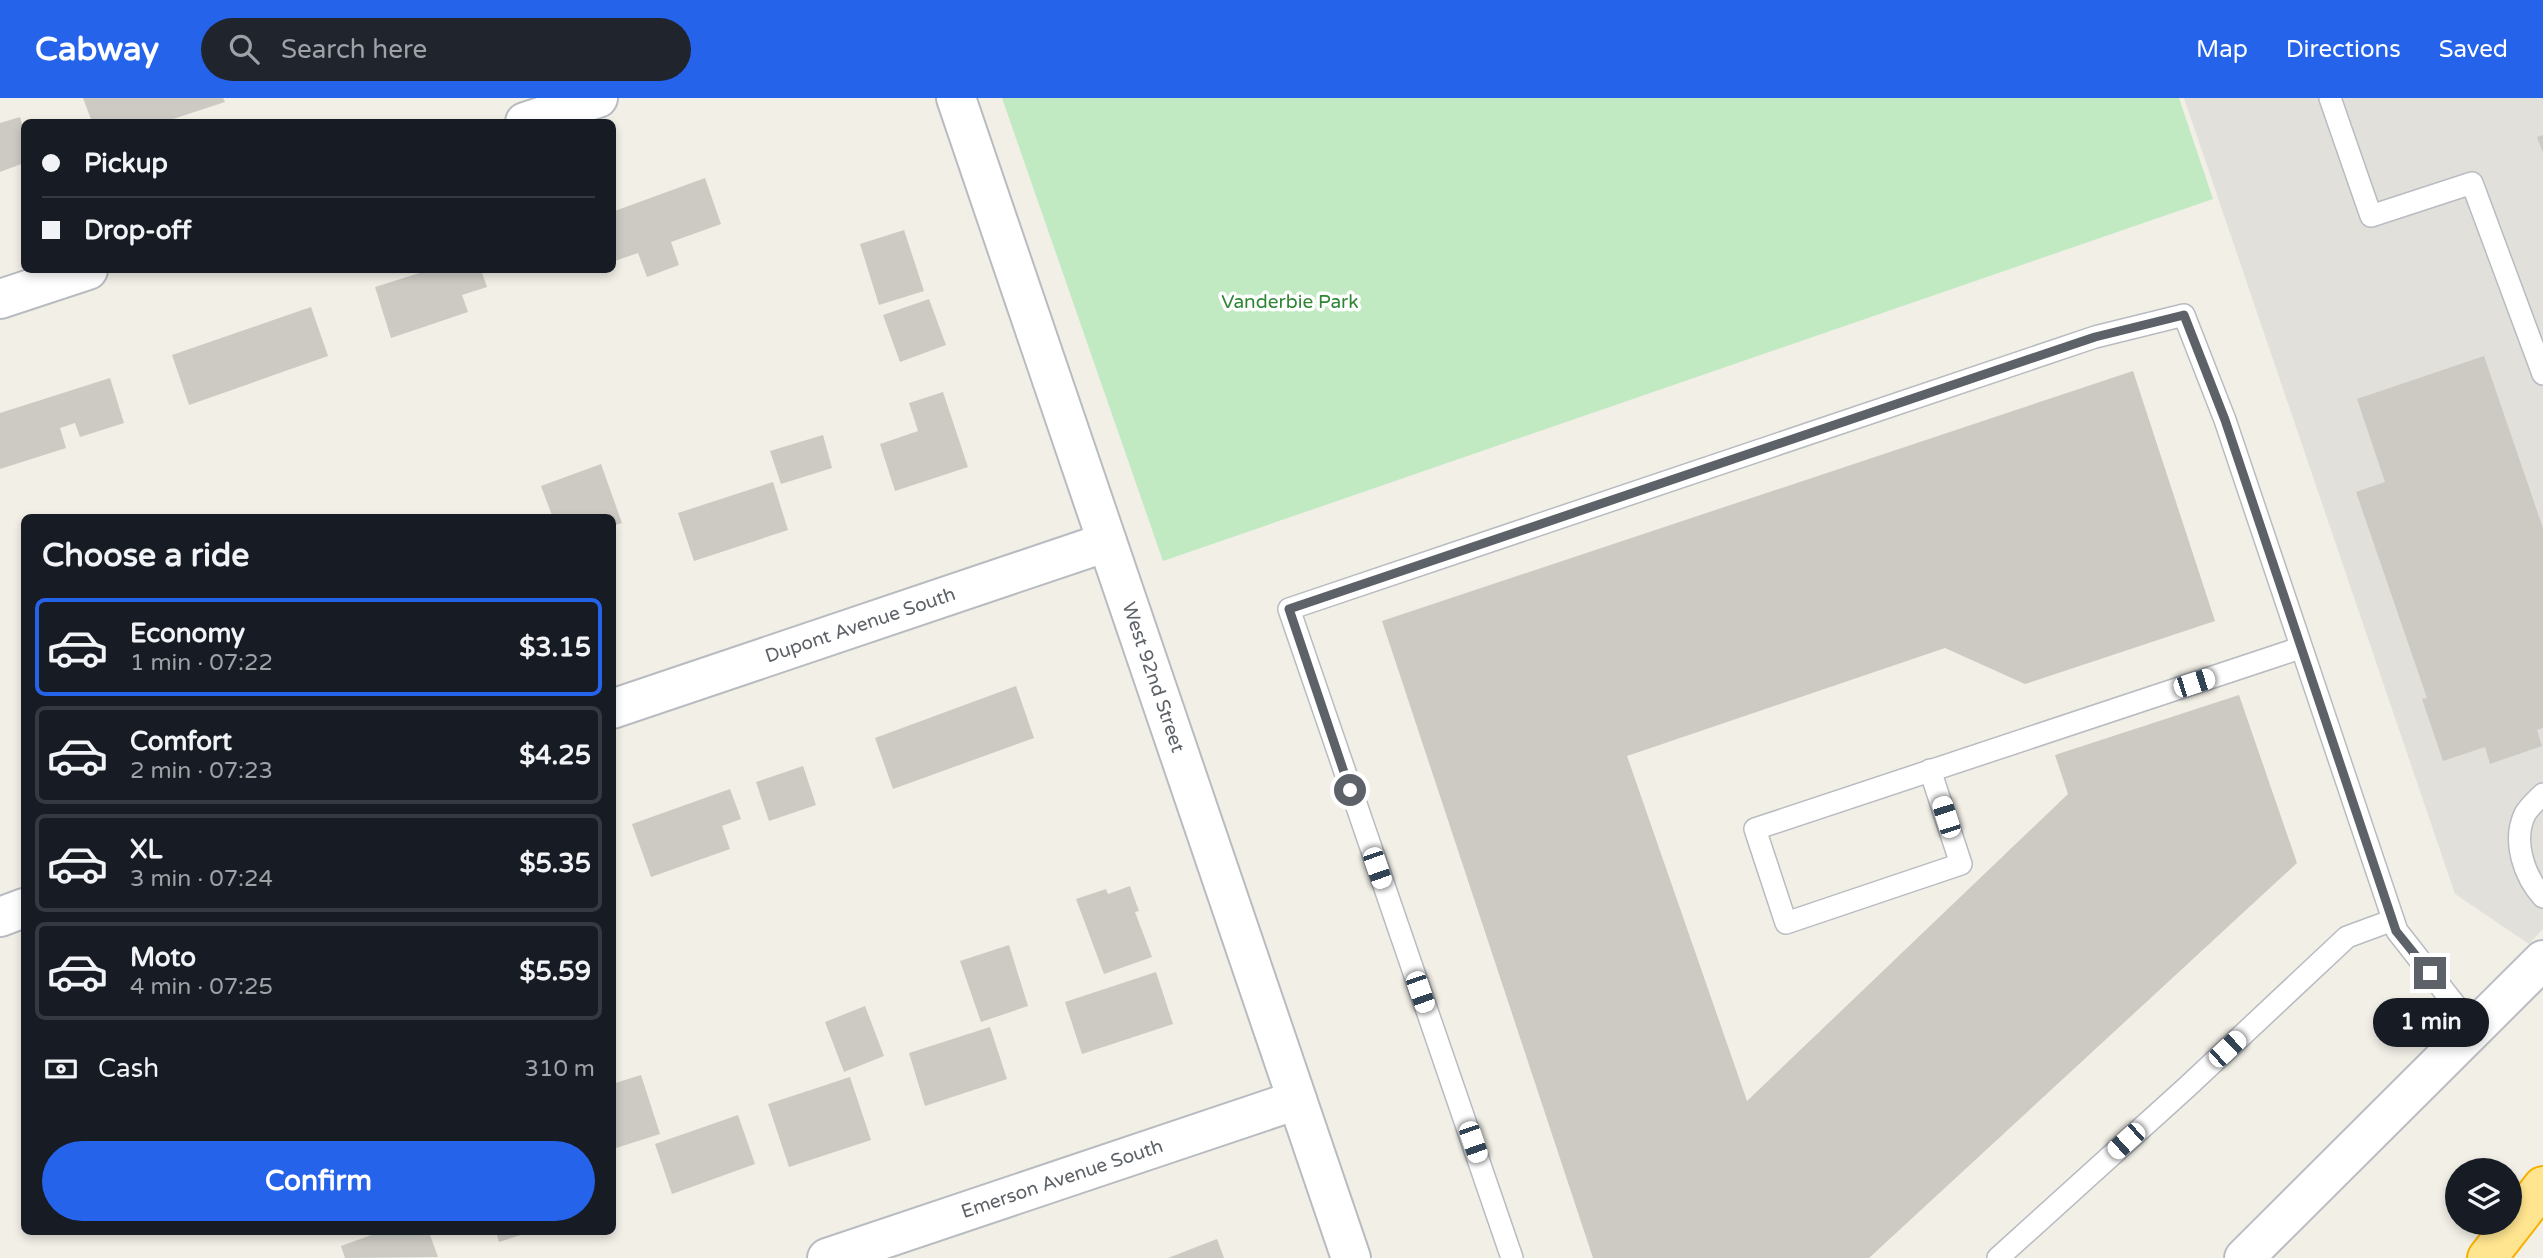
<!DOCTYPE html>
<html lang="en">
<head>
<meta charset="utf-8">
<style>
	:root { --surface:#171b24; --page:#20242c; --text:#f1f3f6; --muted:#9ea1a6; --line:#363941; --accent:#2563eb }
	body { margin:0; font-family:"Varela Round",sans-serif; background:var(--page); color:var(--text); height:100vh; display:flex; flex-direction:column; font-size:26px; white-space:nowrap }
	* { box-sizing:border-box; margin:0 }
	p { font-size:23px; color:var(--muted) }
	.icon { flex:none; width:38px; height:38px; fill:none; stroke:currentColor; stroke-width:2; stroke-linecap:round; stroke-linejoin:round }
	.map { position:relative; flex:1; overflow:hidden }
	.sheet { position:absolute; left:21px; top:416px; width:595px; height:721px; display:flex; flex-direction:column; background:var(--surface); border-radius:10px; box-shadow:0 4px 10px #0003 }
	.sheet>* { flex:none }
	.top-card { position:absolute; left:21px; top:21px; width:595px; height:154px; border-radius:10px; box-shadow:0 4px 10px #0003; display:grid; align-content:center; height:154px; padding:0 21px; background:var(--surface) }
	.fabs { position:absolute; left:2445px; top:1060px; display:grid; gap:14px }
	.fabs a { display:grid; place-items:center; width:77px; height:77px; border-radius:50%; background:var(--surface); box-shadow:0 4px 10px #0003; font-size:35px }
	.end { position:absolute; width:32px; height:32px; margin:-16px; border:9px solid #5d6268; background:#fff; box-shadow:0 0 0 4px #fff }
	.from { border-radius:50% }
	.bubble { position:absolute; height:49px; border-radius:24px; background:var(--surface); box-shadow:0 4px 10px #0003; font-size:23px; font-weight:700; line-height:49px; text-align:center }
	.car { position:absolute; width:21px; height:42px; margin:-21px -10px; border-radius:9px; box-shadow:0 0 5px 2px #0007; background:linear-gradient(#fff 24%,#345 0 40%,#fff 0 76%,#345 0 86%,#fff 0) }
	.top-card b { display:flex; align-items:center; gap:24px; height:66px; font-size:26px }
	.top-card b+b { border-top:2px solid var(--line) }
	.top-card i { width:18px; height:18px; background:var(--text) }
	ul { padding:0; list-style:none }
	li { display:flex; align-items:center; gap:21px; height:98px; margin:0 14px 10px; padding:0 7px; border:4px solid var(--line); border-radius:10px }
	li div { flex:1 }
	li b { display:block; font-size:26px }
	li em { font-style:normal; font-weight:700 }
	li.selected { border-color:var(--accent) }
	li>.icon { width:63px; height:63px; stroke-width:1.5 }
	h2 { padding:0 21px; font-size:32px; line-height:84px }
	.pay { display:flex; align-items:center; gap:18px; height:77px; padding:0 21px; font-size:26px }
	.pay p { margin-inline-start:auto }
	.primary-button { display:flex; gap:14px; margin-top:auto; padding:14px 21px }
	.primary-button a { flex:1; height:80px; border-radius:42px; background:var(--accent); color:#fff; font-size:28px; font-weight:700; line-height:80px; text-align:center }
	header { display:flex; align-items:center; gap:42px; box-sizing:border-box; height:98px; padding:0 35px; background:var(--accent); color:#fff }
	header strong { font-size:33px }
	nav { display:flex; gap:38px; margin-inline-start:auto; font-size:24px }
	.search { width:490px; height:63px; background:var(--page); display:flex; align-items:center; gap:18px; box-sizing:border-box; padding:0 24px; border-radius:38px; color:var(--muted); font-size:26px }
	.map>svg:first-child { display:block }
</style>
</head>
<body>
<header>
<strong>Cabway</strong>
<div class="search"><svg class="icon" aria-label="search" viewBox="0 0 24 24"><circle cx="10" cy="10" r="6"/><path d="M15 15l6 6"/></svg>Search here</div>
<nav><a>Map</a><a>Directions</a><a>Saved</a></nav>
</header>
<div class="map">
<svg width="2543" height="1160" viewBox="0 0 2543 1160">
	<rect width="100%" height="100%" fill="#f1efe6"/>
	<path fill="#e2e0da" d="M2184 0H2543V831L2529 846 2455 796Z"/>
	<path fill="#c1eac2" d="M1002 0H2179L2213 101 1163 463Z"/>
	<g fill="#cccac3">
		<path d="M83 0H223L225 4 164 24H92Z"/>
		<path d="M20 19 24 33V65L0 74V25Z"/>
		<path d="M2543 37V55L2537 39Z"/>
		<path d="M705 80 721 126 671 144 679 167 647 179 638 155 612 164V114Z"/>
		<path d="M904 132 924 193 879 207 860 146Z"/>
		<path d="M429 172H481L487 189 462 197 468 214 391 240 375 189Z"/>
		<path d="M929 201 946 247 900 264 883 217Z"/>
		<path d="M311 209 328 258 189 307 172 257Z"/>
		<path d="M2484 258 2543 430V630L2537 632 2542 648 2490 666 2485 649 2443 663 2422 601 2427 600 2356 394 2385 384 2357 301Z"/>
		<path d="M2133 273 2215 523 2025 586 1945 550 1627 658 1747 1003 2068 696 2055 657 2239 597 2297 765 1869 1160H1593L1382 523Z"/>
		<path d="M110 280 124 325 80 339 75 325 60 330 66 350 0 371V315Z"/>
		<path d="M943 294 968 369 895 393 880 346 918 333 909 305Z"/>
		<path d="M823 337 832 370 781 386 770 353Z"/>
		<path d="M601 366 622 425 612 428V420H553L541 388Z"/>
		<path d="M773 384 788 432 694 463 678 415Z"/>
		<path d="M1016 588 1034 640 893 691 875 640Z"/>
		<path d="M803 668 816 707 769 723 756 684Z"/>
		<path d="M730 691 741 721 722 728 730 751 651 779 632 726Z"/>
		<path d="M1130 788 1139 813 1135 814 1152 859 1104 876 1076 801 1106 791 1108 796Z"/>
		<path d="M1009 847 1028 908 981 924 960 863Z"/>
		<path d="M1156 874 1173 926 1082 956 1065 904Z"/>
		<path d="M865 908 884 958 844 974 825 924Z"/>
		<path d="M990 929 1007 981 925 1008 909 955Z"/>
		<path d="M641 977 660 1036 616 1050 612 1041V986Z"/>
		<path d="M850 979 871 1042 789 1069 768 1006Z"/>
		<path d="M738 1017 755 1066 672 1096 655 1046Z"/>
		<path d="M380 1134H429L438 1159 345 1160 341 1148Z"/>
		<path d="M496 1134H527V1135L499 1144Z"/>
		<path d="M1217 1141 1224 1160H1168Z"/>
	</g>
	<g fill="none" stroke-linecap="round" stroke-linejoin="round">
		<defs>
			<g id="lane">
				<path d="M2330 0 2371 118 2472 85 2543 276"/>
				<path d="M1930 672 1961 766 1786 825 1755 731 2300 550"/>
				<path d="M2543 696C2537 702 2529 709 2525 716 2512 743 2524 778 2543 799"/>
				<path d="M1512 1160 1289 511 2095 239 2184 217 2225 322 2397 833 2474 931"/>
				<path d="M1998 1160 2187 989 2347 839 2393 822"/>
			</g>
			<g id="street">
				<path id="s1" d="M956 0 1351 1160"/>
				<path d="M525 24 598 0"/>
				<path d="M0 201 88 172"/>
				<path id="s2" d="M612 611 1107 444"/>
				<path d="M0 819 24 810"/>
				<path id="s3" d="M827 1160 1297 1002"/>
			</g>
			<path id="secondary" d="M2244 1160 2543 862"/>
			<path id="highway" d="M2487 1160 2543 1088"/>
		</defs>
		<use href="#lane" stroke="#b8bcc1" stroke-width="24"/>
		<use href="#street" stroke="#b8bcc1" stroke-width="42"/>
		<use href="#secondary" stroke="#b9bdc3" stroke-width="42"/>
		<use href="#highway" stroke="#f7b000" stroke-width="42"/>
		<use href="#lane" stroke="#fff" stroke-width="21"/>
		<use href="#street" stroke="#fff" stroke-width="38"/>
		<use href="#secondary" stroke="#fff" stroke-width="38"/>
		<use href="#highway" stroke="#ffe58f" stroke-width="38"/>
	</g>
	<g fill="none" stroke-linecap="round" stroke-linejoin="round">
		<path stroke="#5d6268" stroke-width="9" d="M1350 692 1289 511 2095 239 2184 217 2225 322 2396 833 2430 875"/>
	</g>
	<g text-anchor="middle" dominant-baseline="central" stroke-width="7" stroke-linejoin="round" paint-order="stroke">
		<g font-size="19" fill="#2e8634" stroke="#fff">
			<text x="1290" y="204">Vanderbie Park</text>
		</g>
		<g font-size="19" fill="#5d6268" stroke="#fff">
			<text stroke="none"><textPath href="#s2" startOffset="262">Dupont Avenue South</textPath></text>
			<text stroke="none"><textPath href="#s1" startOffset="612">West 92nd Street</textPath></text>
			<text stroke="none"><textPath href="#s3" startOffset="248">Emerson Avenue South</textPath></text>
		</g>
	</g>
</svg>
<div class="fabs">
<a><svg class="icon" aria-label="layers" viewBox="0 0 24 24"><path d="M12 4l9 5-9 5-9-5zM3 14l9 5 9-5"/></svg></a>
</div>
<i class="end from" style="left:1350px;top:692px"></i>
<i class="end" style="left:2430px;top:875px"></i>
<div class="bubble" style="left:2373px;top:900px;width:116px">1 min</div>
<i class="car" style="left:2194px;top:585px;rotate:72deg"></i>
<i class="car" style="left:1946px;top:719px;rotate:342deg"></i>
<i class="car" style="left:1377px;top:770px;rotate:161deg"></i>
<i class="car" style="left:1420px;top:894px;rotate:161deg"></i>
<i class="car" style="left:2227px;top:951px;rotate:47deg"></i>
<i class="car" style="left:2126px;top:1043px;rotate:228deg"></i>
<i class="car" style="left:1473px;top:1044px;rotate:161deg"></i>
<div class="top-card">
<b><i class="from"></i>Pickup</b>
<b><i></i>Drop-off</b>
</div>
<section class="sheet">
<h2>Choose a ride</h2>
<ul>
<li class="selected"><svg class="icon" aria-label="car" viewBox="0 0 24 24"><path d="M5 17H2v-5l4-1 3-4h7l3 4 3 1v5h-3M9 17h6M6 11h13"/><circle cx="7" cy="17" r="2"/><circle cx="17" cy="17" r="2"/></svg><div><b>Economy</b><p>1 min · 07:22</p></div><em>$3.15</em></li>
<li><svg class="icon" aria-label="car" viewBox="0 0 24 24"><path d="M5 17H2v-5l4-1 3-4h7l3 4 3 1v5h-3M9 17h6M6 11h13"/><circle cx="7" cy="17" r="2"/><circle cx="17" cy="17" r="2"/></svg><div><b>Comfort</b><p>2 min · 07:23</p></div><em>$4.25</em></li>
<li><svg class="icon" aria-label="car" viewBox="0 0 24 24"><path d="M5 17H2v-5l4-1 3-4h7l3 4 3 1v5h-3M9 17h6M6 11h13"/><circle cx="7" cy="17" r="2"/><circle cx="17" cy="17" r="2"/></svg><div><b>XL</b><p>3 min · 07:24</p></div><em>$5.35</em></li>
<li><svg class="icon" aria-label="car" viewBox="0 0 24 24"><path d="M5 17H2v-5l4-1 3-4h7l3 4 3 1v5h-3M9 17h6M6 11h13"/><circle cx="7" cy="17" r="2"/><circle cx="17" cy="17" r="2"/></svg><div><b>Moto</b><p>4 min · 07:25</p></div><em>$5.59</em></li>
</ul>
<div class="pay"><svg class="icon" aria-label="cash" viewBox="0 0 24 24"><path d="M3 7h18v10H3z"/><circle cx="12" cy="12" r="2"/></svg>Cash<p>310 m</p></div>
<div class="primary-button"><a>Confirm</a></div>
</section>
</div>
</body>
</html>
